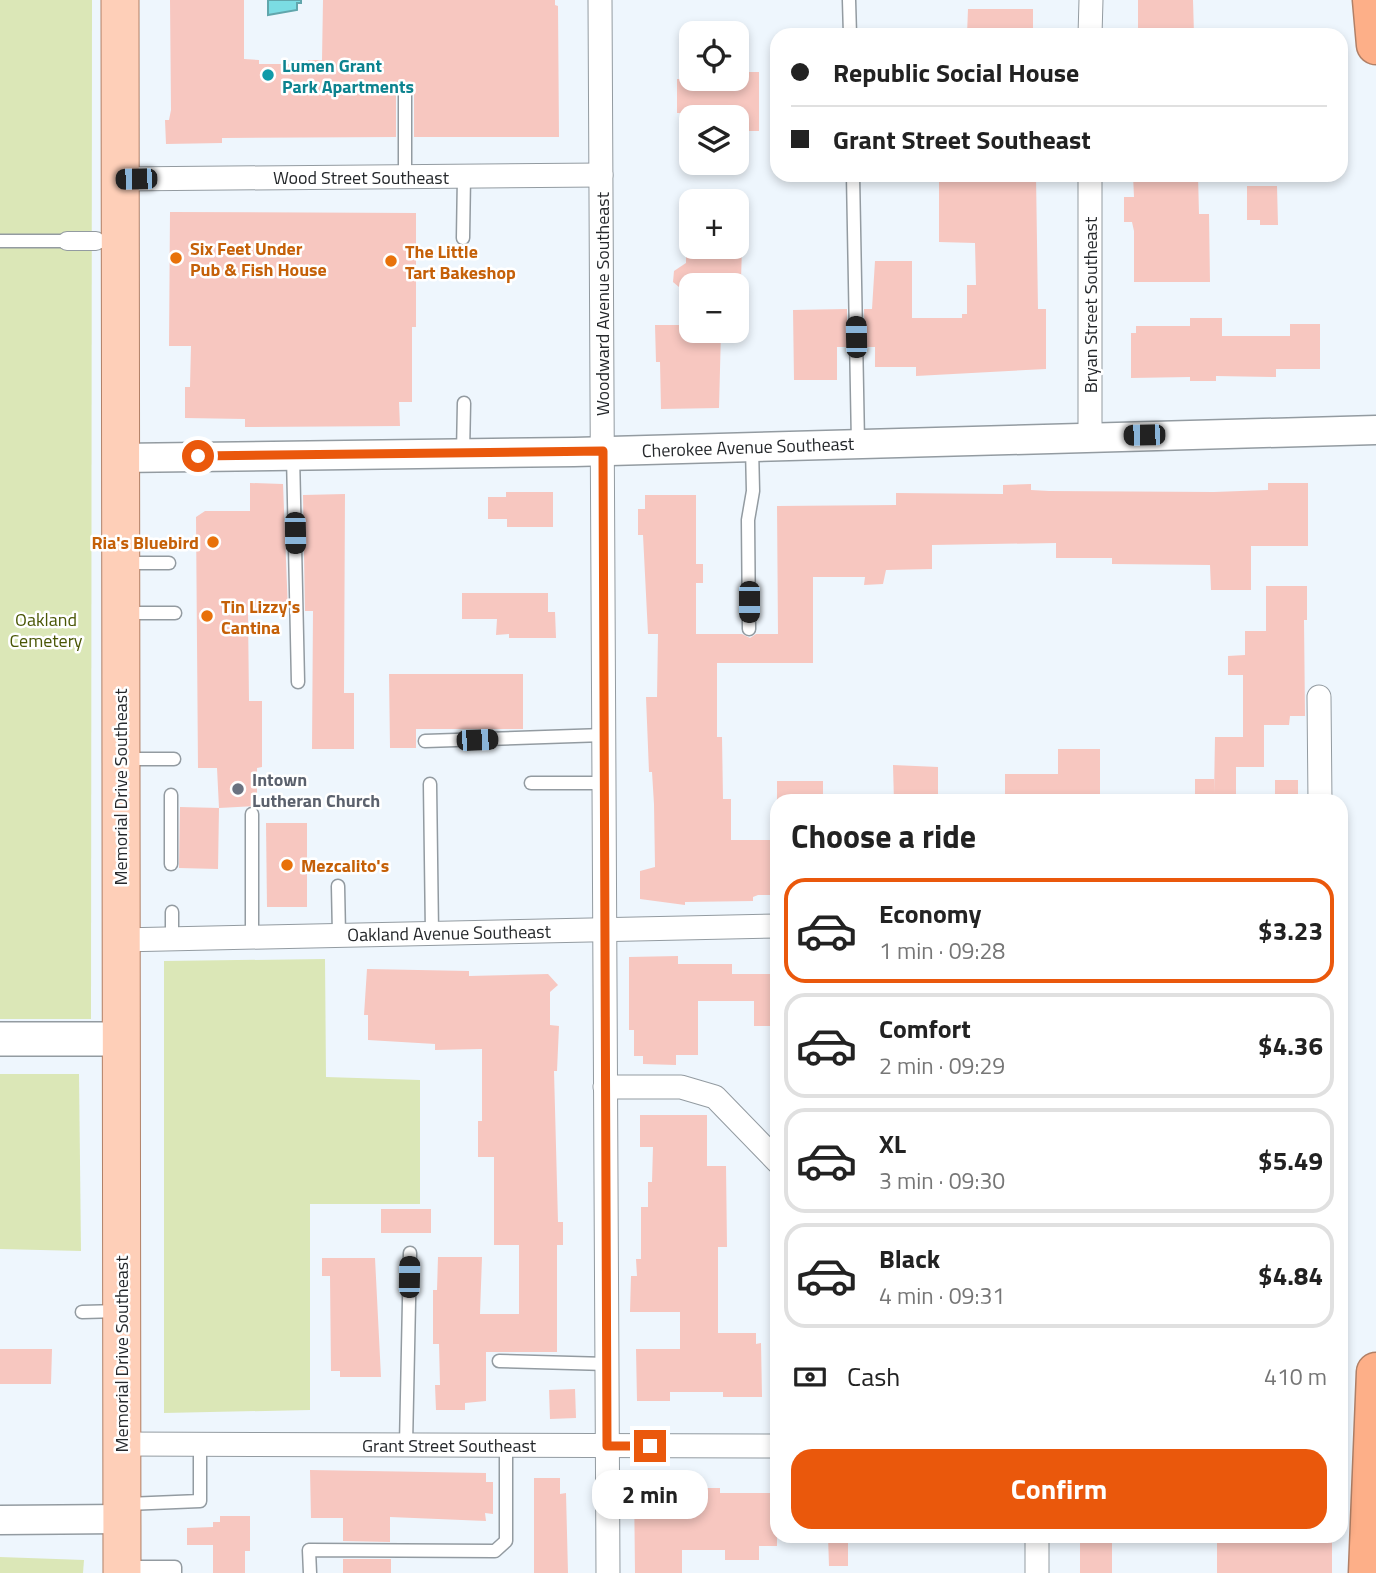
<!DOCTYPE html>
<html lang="en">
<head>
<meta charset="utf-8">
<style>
	:root { --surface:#fff; --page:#f2f2f2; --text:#222; --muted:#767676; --line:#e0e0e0; --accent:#ea580c }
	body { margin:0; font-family:"Titillium Web",sans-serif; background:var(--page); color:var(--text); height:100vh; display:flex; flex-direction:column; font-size:26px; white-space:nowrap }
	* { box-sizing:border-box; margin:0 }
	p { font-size:23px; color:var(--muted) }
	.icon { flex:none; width:38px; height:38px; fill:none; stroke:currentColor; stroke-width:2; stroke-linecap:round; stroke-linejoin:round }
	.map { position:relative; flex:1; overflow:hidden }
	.details { position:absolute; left:770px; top:794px; width:578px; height:749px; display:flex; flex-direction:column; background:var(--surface); border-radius:21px; box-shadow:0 4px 10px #0003 }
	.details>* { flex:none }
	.hud { position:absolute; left:770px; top:28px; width:578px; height:154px; border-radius:21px; box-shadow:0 4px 10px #0003; display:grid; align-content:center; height:154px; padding:0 21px; background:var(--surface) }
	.controls { position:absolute; left:679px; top:21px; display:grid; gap:14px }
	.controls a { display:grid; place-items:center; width:70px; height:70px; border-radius:14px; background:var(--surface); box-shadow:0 4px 10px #0003; font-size:35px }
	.end { position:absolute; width:32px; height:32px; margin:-16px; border:9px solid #ea580c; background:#fff; box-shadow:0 0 0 4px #fff }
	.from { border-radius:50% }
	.bubble { position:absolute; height:49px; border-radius:21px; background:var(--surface); box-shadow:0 4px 10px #0003; font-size:23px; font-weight:700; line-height:49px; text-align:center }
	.car { position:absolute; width:21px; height:42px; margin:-21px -10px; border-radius:9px; box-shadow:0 0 5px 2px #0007; background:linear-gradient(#222 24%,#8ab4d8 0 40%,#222 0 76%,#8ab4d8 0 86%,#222 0) }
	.hud b { display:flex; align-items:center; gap:24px; height:66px; font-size:26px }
	.hud b+b { border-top:2px solid var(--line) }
	.hud i { width:18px; height:18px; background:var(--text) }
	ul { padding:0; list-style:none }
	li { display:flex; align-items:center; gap:21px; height:105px; margin:0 14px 10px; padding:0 7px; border:4px solid var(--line); border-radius:21px }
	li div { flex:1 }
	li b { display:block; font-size:26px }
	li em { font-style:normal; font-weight:700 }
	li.on { border-color:var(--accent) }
	li>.icon { width:63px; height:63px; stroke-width:1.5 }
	h2 { padding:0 21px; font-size:32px; line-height:84px }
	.pay { display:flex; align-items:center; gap:18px; height:77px; padding:0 21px; font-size:26px }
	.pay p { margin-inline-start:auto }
	.button { display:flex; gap:14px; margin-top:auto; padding:14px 21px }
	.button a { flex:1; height:80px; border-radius:21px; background:var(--accent); color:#fff; font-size:28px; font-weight:700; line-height:80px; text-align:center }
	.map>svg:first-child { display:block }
</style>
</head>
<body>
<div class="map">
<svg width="1376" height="1573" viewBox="0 0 1376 1573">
	<rect width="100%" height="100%" fill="#eef6fd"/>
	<g fill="#dbe7b7">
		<path d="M0 0H92L91 1019H0Z"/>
		<path d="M325 959 326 1077 420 1080V1204H310V1410L164 1413V961Z"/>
		<path d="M0 1074H79L81 1251 0 1249Z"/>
		<path d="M0 1557 84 1560 83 1573H0Z"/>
	</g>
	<path fill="#7bdce3" stroke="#61a6ac" stroke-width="2" d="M268 0H301V3H297V10L268 15Z"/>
	<g fill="#f7c7c0">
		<path d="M170 0H244V59L259 60V64H308V60H322L323 0H555V5L558 6 559 137H414V94L410 88 404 86 396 94V137L222 138V143L166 144 165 120H169L171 110Z"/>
		<path d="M1138 0H1193L1194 35H1138Z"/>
		<path d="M968 9H1033V35H967Z"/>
		<path d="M737 72H759V131H737V113H677V79H737Z"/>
		<path d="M961 175H1036L1038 309H1046V369L916 376V367H875V347H865L864 309H872L875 261H912V318H962V314H967V285H976L975 243 939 242V180H961Z"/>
		<path d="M1133 175H1198L1199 214H1209L1210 282H1134V231L1132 222H1124V197H1134Z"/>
		<path d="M1247 186H1277L1278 225H1260V220H1247Z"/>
		<path d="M170 212 416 213V327H412V402H399L400 426 245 427V419L185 418V387H190L191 346H169Z"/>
		<path d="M686 247H742L741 280 691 285V297L673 282 674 271 686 263Z"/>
		<path d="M847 309V347H837V380H794L793 310Z"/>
		<path d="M1190 318H1222V336H1290V324H1320V369H1276V377L1216 376V381H1190V377L1131 378V333H1136V326H1190Z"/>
		<path d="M655 325H691V331H721L719 408 661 409 660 362H656Z"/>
		<path d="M250 483 283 484 288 611 248 612 249 701H262V767L257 768V806L219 808 218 869 179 868 180 807 219 808 217 768H198L196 517 205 511H250Z"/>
		<path d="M1268 483H1308V546H1251V590H1211L1210 565 1112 564V558H1056V543L932 545V569L886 570 883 584 864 585 865 577H813V663H717V737H722L723 799H731V840H777V895H758L753 897V901L685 902V905L640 899V871L655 867 654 804 652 772H649L646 697H657L658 634H648L643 535H638V509H645V495H696V564H703V583H696V634H742L750 638 756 634H778L777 506 896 505V493L1003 494V485L1031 484V490L1049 491 1214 492 1268 490Z"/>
		<path d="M506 492H553V527H507V519H488V497H506Z"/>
		<path d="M345 494 344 693H354V749H312L313 611H305L303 495Z"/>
		<path d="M1266 586H1307V620H1304L1305 716H1290L1289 725H1264V767H1236V794H1214L1215 737H1243V675H1228V656L1245 655V631H1266Z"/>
		<path d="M462 593H548V612H555L556 638H509V634L496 635 497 619H462Z"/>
		<path d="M389 674H523V729H416V748H390Z"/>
		<path d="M1058 749H1100V802H1005V774H1058Z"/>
		<path d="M893 765 938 767V802H894Z"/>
		<rect x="1195" y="779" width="19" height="23"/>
		<rect x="1275" y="780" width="23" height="22"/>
		<rect x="777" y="781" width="46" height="21"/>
		<path d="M266 823H307V907H267Z"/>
		<path d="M678 956V964H732V974H777V1026H754V1001H698V1055H676V1065L643 1064V1056H634V1030H629V957Z"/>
		<path d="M367 969 469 971V976L548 974 558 985 550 992V1025L559 1026 557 1071H554L558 1222H563V1245H557V1352H486V1401L465 1403V1410H436L435 1385H440L439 1344H433V1290H437L438 1257H482L480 1314H519V1245H494V1157H478V1121H482V1049L435 1050V1044L368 1040V1015H364Z"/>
		<path d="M640 1115H707V1166H726L727 1247H718V1333H756V1344L761 1343 762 1397H723V1392H670V1401H637L636 1349H680V1312H630L631 1276H637L636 1259H641V1207H648V1182H652L653 1147H640Z"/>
		<rect x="381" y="1209" width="50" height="24"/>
		<path d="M322 1258H375L381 1377H340V1371H331L330 1276H322Z"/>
		<path d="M0 1349H52L51 1384H0Z"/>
		<path d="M575 1389 576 1418 550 1419 549 1390Z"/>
		<path d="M310 1470 486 1473V1482H493V1514L485 1513 486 1521 390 1517V1542L343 1541V1518H311Z"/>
		<path d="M534 1478H560V1494L566 1493 568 1573H534Z"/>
		<path d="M684 1482V1488H720V1493H777V1546H759V1560H725V1550H682V1573H635L634 1483Z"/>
		<path d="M220 1516H250V1551H245V1573H213V1545H187V1528L213 1527V1522H220Z"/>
		<path d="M828 1536H848V1566H829Z"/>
		<rect x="1080" y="1536" width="32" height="37"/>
		<rect x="1217" y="1536" width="115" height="37"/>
		<rect x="343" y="1559" width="48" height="14"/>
	</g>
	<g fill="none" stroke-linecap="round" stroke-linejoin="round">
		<defs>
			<g id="service">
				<path d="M849 0 850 35"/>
				<path d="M853 175 858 443"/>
				<path d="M405 177V95"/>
				<path d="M463 238 464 176"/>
				<path d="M0 241H67"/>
				<path d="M463 453 464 403"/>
				<path d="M293 455 298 682"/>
				<path d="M124 563H169"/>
				<path d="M123 613H175"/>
				<path d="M749 629 748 520 753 491 752 447"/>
				<path d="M425 741 604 735"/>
				<path d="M124 759H174"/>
				<path d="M531 783H604"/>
				<path d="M430 784 432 933"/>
				<path d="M171 795V864"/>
				<path d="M252 814V937"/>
				<path d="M338 886 339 935"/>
				<path d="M172 912V939"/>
				<path d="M82 1312 120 1311"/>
				<path d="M499 1361 607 1364"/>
				<path d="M406 1445 410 1253"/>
				<path d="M127 1504 200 1501V1445"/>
				<path d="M126 1567H175V1573"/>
				<path d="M310 1573 309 1550 495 1551 506 1541V1445"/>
			</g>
			<path id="pedestrian" d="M67 241H96"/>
			<g id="minor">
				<path d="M600 0 608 1573"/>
				<path d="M1090 35 1091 0"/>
				<path d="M120 179 601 175"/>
				<path d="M1090 436V175"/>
				<path d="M1319 697 1320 802"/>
				<path d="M120 940 777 926"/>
				<path d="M605 1087H681L715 1097 777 1161"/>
				<path d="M121 1444 777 1446"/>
				<path d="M1037 1536V1573"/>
			</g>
			<g id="tertiary">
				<path d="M119 458 574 452 1376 430"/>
				<path d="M0 1520 122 1519"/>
			</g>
			<path id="secondary" d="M0 1039H120"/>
			<path id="primary" d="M120 0 122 1573"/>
			<g id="motorway">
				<path d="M1372 0 1376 45"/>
				<path d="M1368 1573 1376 1372"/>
			</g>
		</defs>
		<use href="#service" stroke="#939ba1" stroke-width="15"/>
		<use href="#pedestrian" stroke="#939ba1" stroke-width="20"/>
		<use href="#minor" stroke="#939ba1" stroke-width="25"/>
		<use href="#tertiary" stroke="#939ba1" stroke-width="31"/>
		<use href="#secondary" stroke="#939ba1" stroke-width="36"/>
		<use href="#primary" stroke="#b18067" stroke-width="39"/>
		<use href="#motorway" stroke="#b18067" stroke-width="41"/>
		<use href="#service" stroke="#fff" stroke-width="12"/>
		<use href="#pedestrian" stroke="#fff" stroke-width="18"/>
		<use href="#minor" stroke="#fff" stroke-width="23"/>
		<use href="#tertiary" stroke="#fff" stroke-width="28"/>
		<use href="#secondary" stroke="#fff" stroke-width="33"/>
		<use href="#primary" stroke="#fecfb8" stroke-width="37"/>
		<use href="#motorway" stroke="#fdaf88" stroke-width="38"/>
	</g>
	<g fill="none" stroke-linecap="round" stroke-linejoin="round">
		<path stroke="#ea580c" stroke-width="9" d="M198 456 603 451 607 1446H650"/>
	</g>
	<circle fill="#0f9aa8" stroke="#fff" stroke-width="2.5" cx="268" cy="75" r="7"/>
	<g fill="#e8710a" stroke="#fff" stroke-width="2.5">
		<circle cx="176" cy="258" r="7"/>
		<circle cx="391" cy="261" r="7"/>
		<circle cx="213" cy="542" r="7"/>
		<circle cx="207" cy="616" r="7"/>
		<circle cx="287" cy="865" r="7"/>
	</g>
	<circle fill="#6b7280" stroke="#fff" stroke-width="2.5" cx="238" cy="789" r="7"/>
	<g text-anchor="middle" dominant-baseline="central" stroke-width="5" stroke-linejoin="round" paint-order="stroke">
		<g font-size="18" font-weight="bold" fill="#0d838f" stroke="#fff" text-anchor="start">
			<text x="282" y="65">Lumen Grant<tspan x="282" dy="21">Park Apartments</tspan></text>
		</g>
		<g font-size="18" fill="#25282b" stroke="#fff">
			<text x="361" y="177">Wood Street Southeast</text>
			<text transform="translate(602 304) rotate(-90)">Woodward Avenue Southeast</text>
			<text transform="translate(1090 305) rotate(-90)">Bryan Street Southeast</text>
			<text transform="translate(748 447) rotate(-2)">Cherokee Avenue Southeast</text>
			<text transform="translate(120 787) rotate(-90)">Memorial Drive Southeast</text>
			<text transform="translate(449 933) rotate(-1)">Oakland Avenue Southeast</text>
			<text transform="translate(121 1354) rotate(-90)">Memorial Drive Southeast</text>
			<text x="449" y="1445">Grant Street Southeast</text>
		</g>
		<g font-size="18" font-weight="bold" fill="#c56008" stroke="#fff" text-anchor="start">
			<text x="190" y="248">Six Feet Under<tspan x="190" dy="21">Pub &amp; Fish House</tspan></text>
			<text x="405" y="251">The Little<tspan x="405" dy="21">Tart Bakeshop</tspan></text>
			<text x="199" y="542" text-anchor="end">Ria's Bluebird</text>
			<text x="221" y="606">Tin Lizzy's<tspan x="221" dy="21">Cantina</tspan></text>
			<text x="301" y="865">Mezcalito's</text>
		</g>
		<g font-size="18" fill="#495605" stroke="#fff">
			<text x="46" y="619">Oakland<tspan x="46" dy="21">Cemetery</tspan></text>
		</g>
		<g font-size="18" font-weight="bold" fill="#5b616d" stroke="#fff" text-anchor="start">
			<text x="252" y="779">Intown<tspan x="252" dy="21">Lutheran Church</tspan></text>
		</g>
	</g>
</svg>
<div class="controls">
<a><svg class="icon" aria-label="locate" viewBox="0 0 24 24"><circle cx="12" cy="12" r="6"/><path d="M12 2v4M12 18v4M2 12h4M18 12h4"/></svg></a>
<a><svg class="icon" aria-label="layers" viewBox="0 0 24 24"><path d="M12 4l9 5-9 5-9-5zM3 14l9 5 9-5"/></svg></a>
<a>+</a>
<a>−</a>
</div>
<i class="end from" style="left:198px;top:456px"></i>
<i class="end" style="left:650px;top:1446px"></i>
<div class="bubble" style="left:592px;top:1470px;width:116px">2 min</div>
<i class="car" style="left:136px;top:179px;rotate:269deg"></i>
<i class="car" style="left:856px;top:337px;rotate:359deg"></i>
<i class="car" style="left:1144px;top:435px;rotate:269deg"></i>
<i class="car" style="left:295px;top:533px;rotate:179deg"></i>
<i class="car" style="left:749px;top:602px;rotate:180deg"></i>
<i class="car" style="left:477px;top:740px;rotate:88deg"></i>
<i class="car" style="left:409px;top:1277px;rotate:1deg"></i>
<div class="hud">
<b><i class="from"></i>Republic Social House</b>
<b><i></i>Grant Street Southeast</b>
</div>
<section class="details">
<h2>Choose a ride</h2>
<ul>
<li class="on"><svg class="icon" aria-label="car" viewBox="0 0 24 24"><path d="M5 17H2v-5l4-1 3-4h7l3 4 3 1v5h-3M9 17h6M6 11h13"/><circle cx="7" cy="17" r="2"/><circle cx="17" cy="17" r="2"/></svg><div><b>Economy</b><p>1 min · 09:28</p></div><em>$3.23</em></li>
<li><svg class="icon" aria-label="car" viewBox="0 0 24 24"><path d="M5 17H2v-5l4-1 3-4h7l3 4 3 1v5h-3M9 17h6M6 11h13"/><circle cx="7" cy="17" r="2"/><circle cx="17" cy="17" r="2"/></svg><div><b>Comfort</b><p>2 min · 09:29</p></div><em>$4.36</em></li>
<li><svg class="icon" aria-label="car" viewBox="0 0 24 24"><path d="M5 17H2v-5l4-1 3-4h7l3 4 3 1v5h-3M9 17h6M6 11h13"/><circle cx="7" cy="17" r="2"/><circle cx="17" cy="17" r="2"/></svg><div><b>XL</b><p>3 min · 09:30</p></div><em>$5.49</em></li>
<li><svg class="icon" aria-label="car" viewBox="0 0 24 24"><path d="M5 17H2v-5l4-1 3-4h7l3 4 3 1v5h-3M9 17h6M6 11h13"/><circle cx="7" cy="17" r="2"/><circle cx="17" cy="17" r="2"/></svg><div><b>Black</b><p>4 min · 09:31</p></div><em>$4.84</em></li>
</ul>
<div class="pay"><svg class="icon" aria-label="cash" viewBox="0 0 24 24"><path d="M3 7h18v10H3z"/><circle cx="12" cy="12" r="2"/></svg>Cash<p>410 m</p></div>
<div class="button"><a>Confirm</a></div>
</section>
</div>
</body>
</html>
